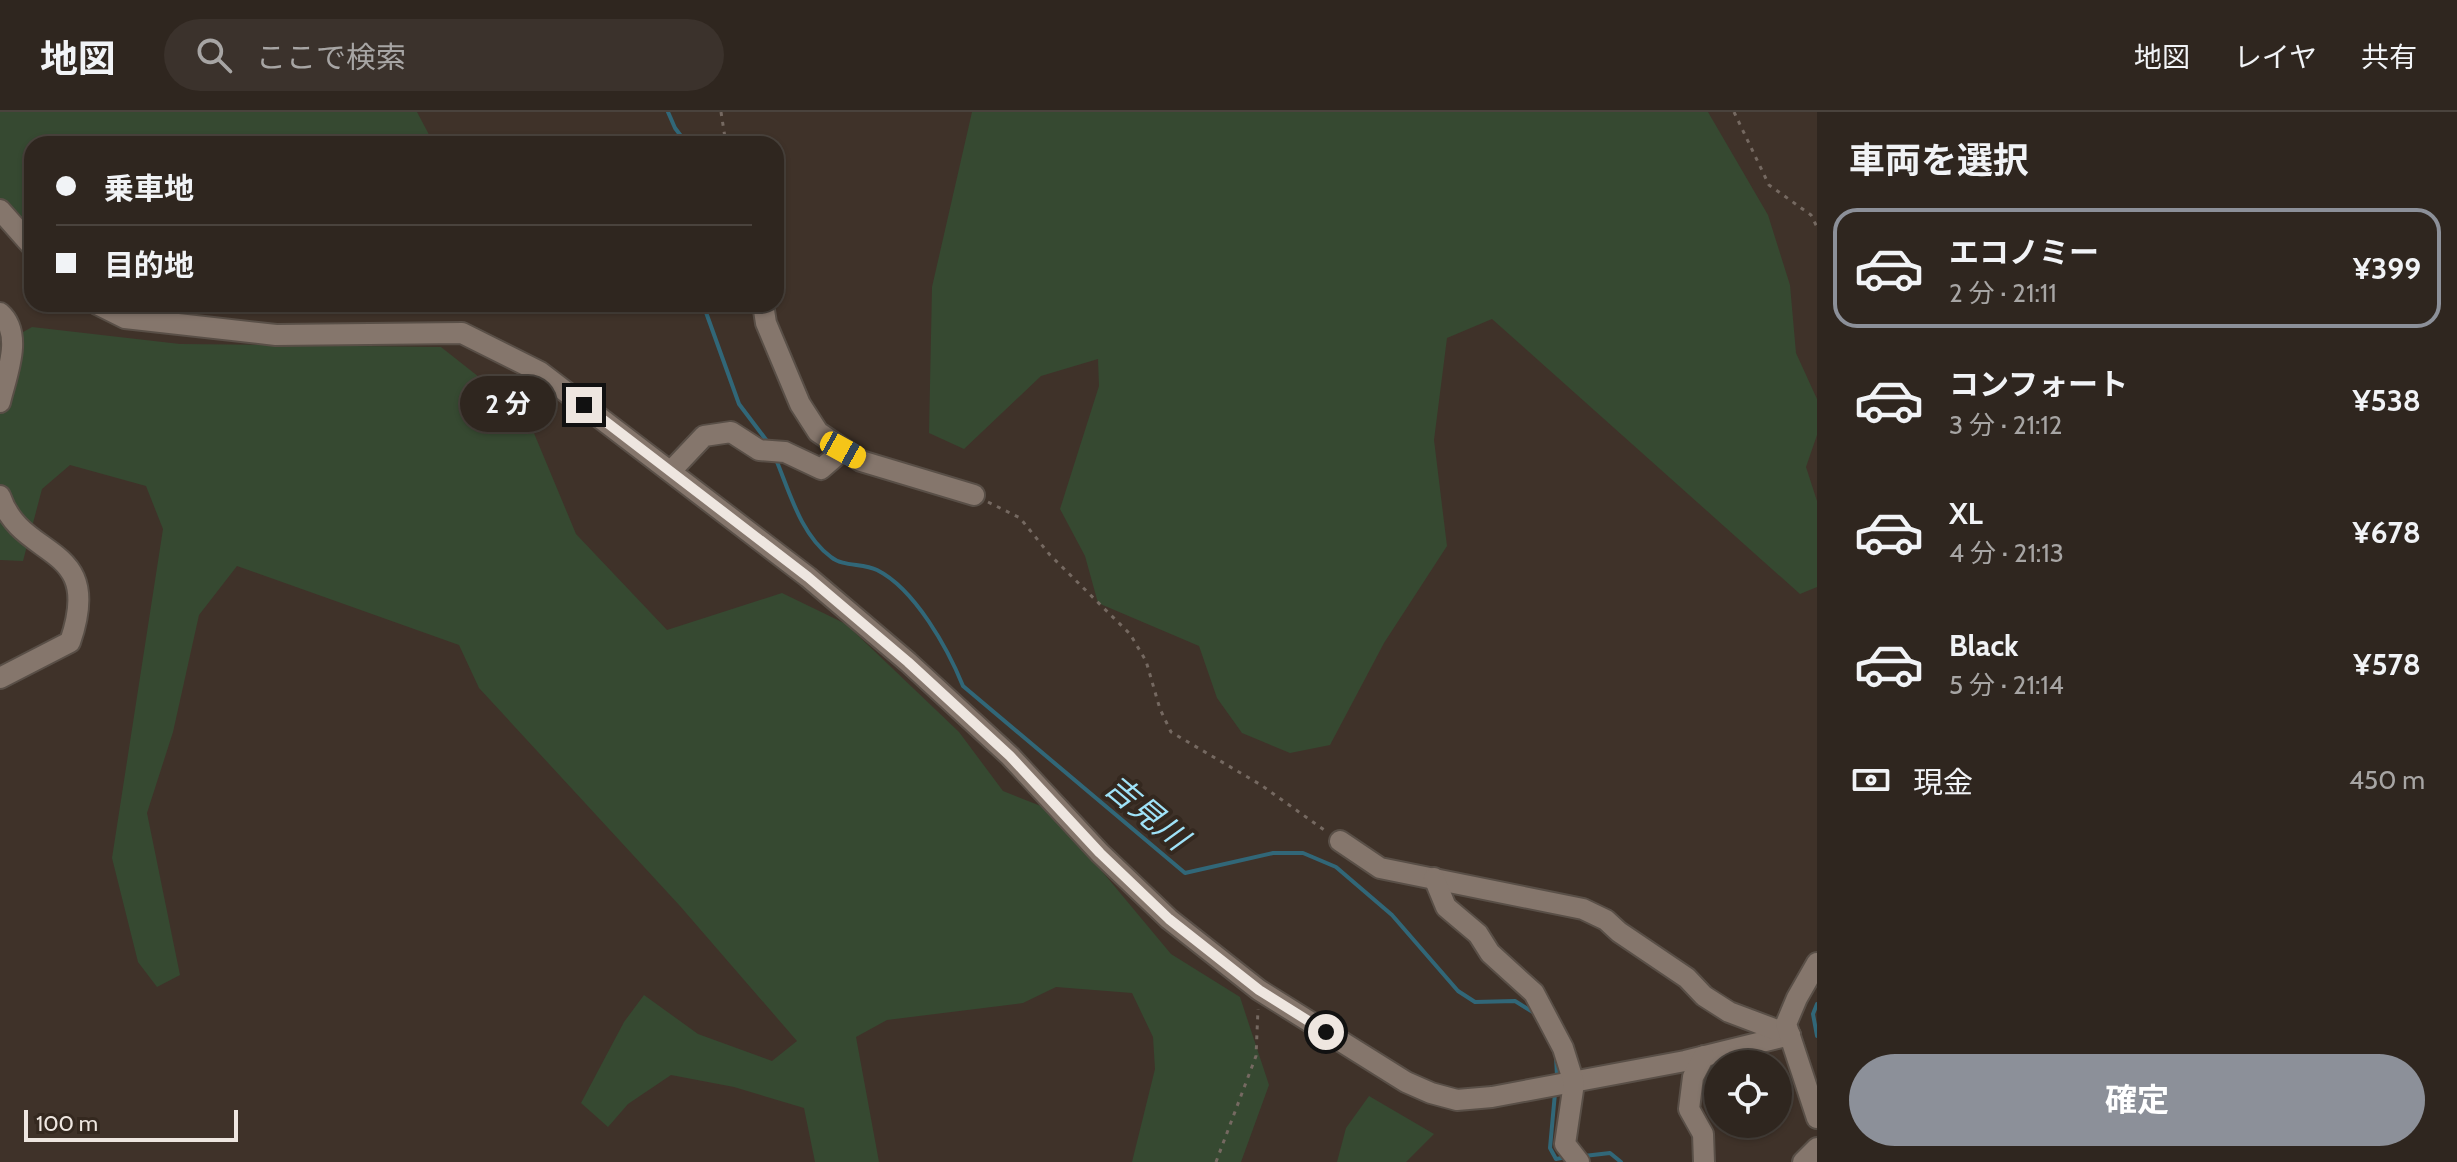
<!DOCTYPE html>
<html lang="ja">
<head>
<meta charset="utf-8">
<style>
	:root { --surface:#2f261f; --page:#3b322c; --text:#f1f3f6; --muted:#a7a5a4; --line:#4a433d; --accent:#8c9099 }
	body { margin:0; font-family:Cabin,"Noto Sans JP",sans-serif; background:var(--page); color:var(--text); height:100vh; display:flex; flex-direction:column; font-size:30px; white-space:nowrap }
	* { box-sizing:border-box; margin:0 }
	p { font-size:26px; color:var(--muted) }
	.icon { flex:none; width:44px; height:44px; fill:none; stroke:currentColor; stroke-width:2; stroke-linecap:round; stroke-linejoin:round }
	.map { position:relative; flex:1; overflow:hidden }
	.sheet { display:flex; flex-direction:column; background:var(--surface); width:640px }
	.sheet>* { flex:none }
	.hud { position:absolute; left:24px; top:24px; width:760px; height:176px; border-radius:24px; box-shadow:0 2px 6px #0004,0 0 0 2px var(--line); display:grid; align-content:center; height:176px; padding:0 32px; background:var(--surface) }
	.buttons { position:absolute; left:1704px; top:938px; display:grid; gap:16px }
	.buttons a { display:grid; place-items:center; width:88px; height:88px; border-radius:50%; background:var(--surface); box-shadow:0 2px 6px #0004,0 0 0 2px var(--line); font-size:40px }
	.scale { position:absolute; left:24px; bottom:20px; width:214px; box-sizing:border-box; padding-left:8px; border:4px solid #eee6e0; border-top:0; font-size:22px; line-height:28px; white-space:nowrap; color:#eee6e0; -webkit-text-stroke:6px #34281f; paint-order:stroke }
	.end { position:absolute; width:36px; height:36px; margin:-18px; border:10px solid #eee6e0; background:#111; box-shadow:0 0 0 4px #111 }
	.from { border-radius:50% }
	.bubble { position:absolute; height:56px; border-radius:28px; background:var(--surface); box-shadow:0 2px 6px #0004,0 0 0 2px var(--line); font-size:26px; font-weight:700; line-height:56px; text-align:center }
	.car { position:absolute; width:24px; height:48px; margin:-24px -12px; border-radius:10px; box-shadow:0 0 6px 2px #0007; background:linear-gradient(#f5c518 24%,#345 0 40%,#f5c518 0 76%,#345 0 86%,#f5c518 0) }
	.hud b { display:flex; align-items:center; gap:28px; height:76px; font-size:30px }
	.hud b+b { border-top:2px solid var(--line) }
	.hud i { width:20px; height:20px; background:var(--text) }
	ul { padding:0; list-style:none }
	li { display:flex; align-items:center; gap:24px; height:120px; margin:0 16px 12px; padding:0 16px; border:4px solid transparent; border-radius:24px }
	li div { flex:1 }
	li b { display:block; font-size:30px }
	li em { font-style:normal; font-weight:700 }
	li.active { border-color:var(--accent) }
	li>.icon { width:72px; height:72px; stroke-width:1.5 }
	h2 { padding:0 32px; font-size:36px; line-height:96px }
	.pay { display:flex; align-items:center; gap:20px; height:88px; padding:0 32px; font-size:30px }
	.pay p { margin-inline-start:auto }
	.button { display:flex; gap:16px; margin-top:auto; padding:16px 32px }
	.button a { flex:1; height:92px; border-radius:48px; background:var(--accent); color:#fff; font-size:32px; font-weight:700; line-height:92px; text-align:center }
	header { display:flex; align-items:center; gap:48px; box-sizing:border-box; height:112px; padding:0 40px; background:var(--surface); border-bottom:2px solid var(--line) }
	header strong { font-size:38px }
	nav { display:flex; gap:44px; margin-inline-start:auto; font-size:28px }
	.search { width:560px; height:72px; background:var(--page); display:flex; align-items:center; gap:20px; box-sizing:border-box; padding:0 28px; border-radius:44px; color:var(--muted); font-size:30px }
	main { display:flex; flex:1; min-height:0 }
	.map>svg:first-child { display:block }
</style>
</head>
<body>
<header>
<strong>地図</strong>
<div class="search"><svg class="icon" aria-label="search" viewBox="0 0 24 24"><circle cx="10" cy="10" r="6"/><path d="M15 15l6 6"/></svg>ここで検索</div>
<nav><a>地図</a><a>レイヤ</a><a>共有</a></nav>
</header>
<main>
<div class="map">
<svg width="1817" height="1050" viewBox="0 0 1817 1050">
	<rect width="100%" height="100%" fill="#3f3229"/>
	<g fill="#364931">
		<path d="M0 0H417L434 32H32V133L0 91Z"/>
		<path d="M972 0H1708L1768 103 1790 173 1796 241 1817 287V323L1806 355 1817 389V475L1800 482 1492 207 1447 226 1434 328 1447 434 1384 531 1330 633 1290 641 1242 621 1217 586 1199 534 1098 491 1085 444 1060 397 1099 274 1098 247 1041 264 964 337 929 321 932 175Z"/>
		<path d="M32 215 180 232 441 235 526 302 576 422 667 518 782 481 846 512 959 620 1003 679 1051 698 1171 842 1240 885 1269 973 1241 1050H1132L1155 957 1153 925 1132 881 1056 875 1023 891 887 908 856 925 879 1050H815L804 996 734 975 671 963 628 992 608 1015 581 991 624 910 644 883 698 922 772 949 797 929 680 794 479 576 459 533 237 454 199 503 173 620 147 701 180 863 157 875 138 850 112 746 163 417 146 374 70 353 42 377 23 449 0 448V233Z"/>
		<path d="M1369 984 1434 1022 1406 1050H1337L1346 1016Z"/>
	</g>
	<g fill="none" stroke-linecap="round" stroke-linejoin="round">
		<g stroke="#316778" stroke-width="4">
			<path d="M668 0 675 16 687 32"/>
			<path d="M703 192 739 292 770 333"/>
			<path d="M775 345C789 378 800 422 831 445 843 455 863 451 877 458 915 477 948 537 963 574L1185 761 1273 741H1303L1336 755 1392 803 1458 879 1475 890 1515 889 1536 902"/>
			<path d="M1817 892 1813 902 1817 924"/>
			<path d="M1556 945 1557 964"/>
			<path d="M1555 981 1550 1036 1556 1047 1567 1045"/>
			<path d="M1584 1044 1610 1041 1621 1050"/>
		</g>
		<defs>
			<g id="minor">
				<path d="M0 98 32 134"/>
				<path d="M97 192 125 206 276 223 462 221 540 260 808 465 908 550 1010 644 1100 741 1169 807 1259 878 1406 970 1431 981 1457 988 1492 985 1685 949 1790 923"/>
				<path d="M763 192 766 211 800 292 818 320 861 349 974 383"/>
				<path d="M0 201C24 222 6 264 0 290"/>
				<path d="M671 359 704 324 731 320 759 338 785 340 821 357 843 338"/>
				<path d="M0 384C22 450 105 429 70 530L0 566"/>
				<path d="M1340 729 1380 756 1583 797 1606 808 1619 820 1687 866 1704 884 1729 900 1790 923"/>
				<path d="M1434 766 1446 795 1478 822 1490 841 1534 881 1563 936 1574 971 1565 1032 1579 1050"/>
				<path d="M1817 851 1797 886 1786 912 1817 1006"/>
				<path d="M1704 1050 1703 1022 1689 997 1693 965 1704 944"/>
				<path d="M1803 1050 1817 1036"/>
			</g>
		</defs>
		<use href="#minor" stroke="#594f47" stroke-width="24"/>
		<g stroke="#756961" stroke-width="3" stroke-dasharray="4 6" stroke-linecap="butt">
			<path d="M721 0 726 32"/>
			<path d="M1734 0 1769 73 1811 103 1817 115"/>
			<path d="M988 390 1020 406 1050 443 1130 522 1146 549 1160 597 1171 620 1261 673 1327 720"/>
			<path d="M1216 1050 1256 944 1258 897"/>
		</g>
		<use href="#minor" stroke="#85766c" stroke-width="20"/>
	</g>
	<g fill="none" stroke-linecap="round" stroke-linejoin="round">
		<path stroke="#eee6e0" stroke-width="10" d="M584 293 808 465 908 550 1010 644 1100 741 1169 807 1259 878 1326 920"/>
	</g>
	<g text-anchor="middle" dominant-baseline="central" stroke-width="8" stroke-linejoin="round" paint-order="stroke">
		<g font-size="32" font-style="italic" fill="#9fe2f8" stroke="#34281f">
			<text transform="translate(1147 700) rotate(40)">吉見川</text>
		</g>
	</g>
</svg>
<div class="buttons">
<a><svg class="icon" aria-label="locate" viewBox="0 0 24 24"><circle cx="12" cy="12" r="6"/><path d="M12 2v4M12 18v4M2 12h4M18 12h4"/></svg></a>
</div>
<div class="scale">100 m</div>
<i class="end from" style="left:1326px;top:920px"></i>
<i class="end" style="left:584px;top:293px"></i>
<div class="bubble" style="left:460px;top:264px;width:96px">2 分</div>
<i class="car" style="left:843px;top:338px;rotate:119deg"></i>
<div class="hud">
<b><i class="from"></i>乗車地</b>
<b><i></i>目的地</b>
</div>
</div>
<section class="sheet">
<h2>車両を選択</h2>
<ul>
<li class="active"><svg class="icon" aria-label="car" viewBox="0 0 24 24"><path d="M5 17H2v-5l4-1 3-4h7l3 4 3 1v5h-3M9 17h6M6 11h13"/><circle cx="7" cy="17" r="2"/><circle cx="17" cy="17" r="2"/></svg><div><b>エコノミー</b><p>2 分 · 21:11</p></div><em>¥399</em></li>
<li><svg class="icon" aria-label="car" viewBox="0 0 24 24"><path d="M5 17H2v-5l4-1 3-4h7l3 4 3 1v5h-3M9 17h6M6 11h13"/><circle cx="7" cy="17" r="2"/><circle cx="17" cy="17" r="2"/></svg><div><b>コンフォート</b><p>3 分 · 21:12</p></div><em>¥538</em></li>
<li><svg class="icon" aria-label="car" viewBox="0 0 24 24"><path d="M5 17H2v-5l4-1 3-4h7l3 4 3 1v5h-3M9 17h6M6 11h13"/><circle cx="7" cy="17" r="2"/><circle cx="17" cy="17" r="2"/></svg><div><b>XL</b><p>4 分 · 21:13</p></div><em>¥678</em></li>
<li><svg class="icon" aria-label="car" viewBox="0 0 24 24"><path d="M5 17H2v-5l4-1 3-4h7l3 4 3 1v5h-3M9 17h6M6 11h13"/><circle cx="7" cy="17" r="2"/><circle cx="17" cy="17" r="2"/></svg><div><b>Black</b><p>5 分 · 21:14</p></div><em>¥578</em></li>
</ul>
<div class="pay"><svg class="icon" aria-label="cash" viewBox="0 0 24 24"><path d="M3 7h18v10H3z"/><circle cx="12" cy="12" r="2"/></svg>現金<p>450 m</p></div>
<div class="button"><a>確定</a></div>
</section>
</main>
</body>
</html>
